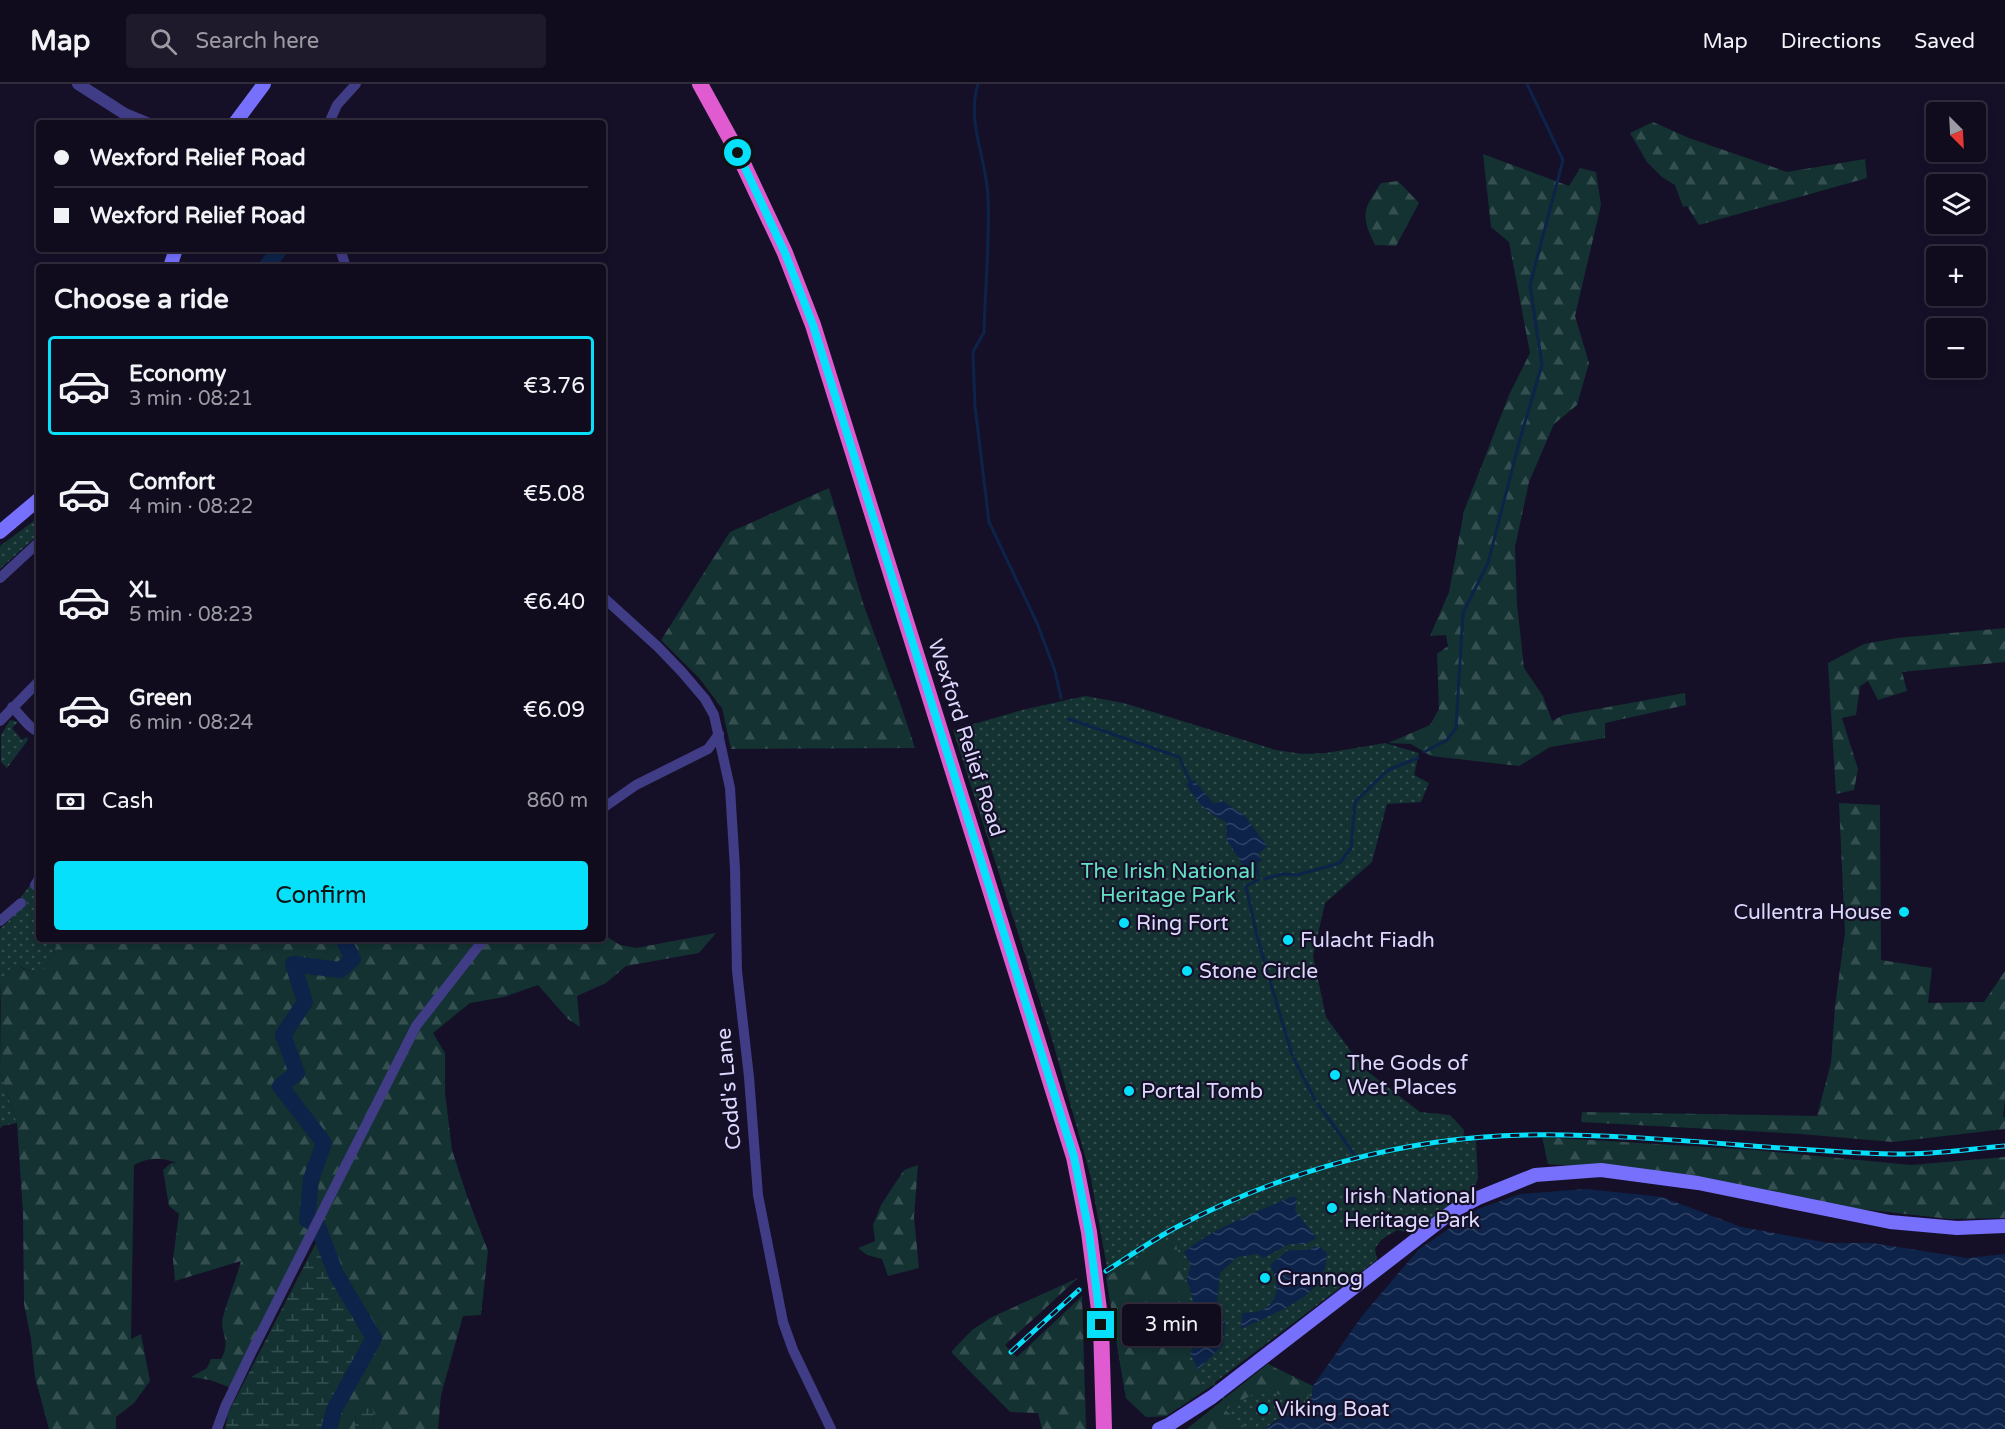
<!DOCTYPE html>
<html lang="en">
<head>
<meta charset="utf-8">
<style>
	:root { --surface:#100c1e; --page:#1e1a2b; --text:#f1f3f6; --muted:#9c9ba4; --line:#302c3c; --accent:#07e0fb }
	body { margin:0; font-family:"Varela Round",sans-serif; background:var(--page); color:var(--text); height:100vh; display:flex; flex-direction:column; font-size:22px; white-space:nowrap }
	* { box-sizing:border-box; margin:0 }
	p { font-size:20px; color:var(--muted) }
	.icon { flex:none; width:33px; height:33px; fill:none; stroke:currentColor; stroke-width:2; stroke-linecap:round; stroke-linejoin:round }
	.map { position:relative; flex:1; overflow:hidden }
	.details { position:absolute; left:36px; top:180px; width:570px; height:678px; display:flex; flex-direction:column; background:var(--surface); border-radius:6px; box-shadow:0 3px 9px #0003,0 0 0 2px var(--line) }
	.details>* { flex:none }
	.hud { position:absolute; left:36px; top:36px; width:570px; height:132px; border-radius:6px; box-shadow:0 3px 9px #0003,0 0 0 2px var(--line); display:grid; align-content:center; height:132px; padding:0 18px; background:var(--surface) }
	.needle { width:39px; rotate:156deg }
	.tools { position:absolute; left:1926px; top:18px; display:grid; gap:12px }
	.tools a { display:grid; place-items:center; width:60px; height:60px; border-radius:6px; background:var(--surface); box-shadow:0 3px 9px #0003,0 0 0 2px var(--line); font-size:30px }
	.end { position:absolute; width:27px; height:27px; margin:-14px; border:8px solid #07e0fb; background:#111; box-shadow:0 0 0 3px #111 }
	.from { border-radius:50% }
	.bubble { position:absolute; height:42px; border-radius:6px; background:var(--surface); box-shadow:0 3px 9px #0003,0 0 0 2px var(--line); font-size:20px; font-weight:600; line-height:42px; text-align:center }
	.hud b { display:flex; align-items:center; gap:21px; height:57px; font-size:22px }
	.hud b+b { border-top:2px solid var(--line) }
	.hud i { width:15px; height:15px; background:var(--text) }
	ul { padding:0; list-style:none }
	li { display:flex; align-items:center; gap:18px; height:99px; margin:0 12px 9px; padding:0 6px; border:3px solid transparent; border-radius:6px }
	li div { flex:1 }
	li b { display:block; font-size:22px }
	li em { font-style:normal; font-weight:600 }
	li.on { border-color:var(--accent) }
	li>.icon { width:54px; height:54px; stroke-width:1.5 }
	h2 { padding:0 18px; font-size:27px; line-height:72px }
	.pay { display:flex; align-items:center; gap:15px; height:66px; padding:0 18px; font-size:22px }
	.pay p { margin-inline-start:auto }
	.action { display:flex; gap:12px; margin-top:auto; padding:12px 18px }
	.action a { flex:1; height:69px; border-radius:6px; background:var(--accent); color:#111; font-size:24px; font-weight:600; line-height:69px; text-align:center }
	header { display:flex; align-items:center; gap:36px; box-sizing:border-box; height:84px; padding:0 30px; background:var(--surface); border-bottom:2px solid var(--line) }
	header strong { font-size:28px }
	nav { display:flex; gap:33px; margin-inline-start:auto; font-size:21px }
	.search { width:420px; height:54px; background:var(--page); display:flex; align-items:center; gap:15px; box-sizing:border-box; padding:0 21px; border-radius:6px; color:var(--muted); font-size:22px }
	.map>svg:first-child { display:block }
</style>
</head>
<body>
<header>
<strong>Map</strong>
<div class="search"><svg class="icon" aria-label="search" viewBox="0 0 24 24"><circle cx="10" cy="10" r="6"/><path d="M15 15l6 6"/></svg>Search here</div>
<nav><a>Map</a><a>Directions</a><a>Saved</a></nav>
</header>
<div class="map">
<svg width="2005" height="1345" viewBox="0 0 2005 1345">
	<defs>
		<pattern id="grass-dots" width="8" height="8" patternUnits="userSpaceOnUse" patternTransform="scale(1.5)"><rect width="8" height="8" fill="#133231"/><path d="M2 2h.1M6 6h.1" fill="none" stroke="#354f50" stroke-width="1.8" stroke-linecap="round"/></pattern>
		<pattern id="forest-firs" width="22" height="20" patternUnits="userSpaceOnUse" patternTransform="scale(1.5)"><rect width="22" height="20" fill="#133231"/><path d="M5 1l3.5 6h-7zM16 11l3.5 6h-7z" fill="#354f50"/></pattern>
		<pattern id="wetland-marsh" width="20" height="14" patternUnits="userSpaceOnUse" patternTransform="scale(1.5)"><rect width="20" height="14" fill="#133231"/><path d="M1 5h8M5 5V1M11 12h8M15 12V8" fill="none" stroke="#354f50"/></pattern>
		<pattern id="water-waves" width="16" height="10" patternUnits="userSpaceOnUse" patternTransform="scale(1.5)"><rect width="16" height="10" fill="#0d234a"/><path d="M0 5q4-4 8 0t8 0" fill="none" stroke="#304265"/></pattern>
	</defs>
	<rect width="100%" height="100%" fill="#151028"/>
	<g fill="url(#grass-dots)">
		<path d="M39 433V450L0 485V462Z"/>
		<path d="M1085 612 1124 619 1276 666 1303 670 1326 669 1385 659 1419 669 1414 691 1429 699 1421 718 1387 720 1372 778 1325 819 1313 872 1326 933 1363 984 1420 1028 1450 1031 1464 1046 1463 1058 1476 1057 1478 1094 1474 1106 1413 1150 1397 1146 1382 1155 1375 1164 1377 1176 1214 1299 1225 1314 1268 1280 1313 1302 1311 1318 1286 1333 1276 1336 1265 1345H1187L1223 1316 1213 1301 1166 1332 1146 1333 1126 1314 1115 1249 1106 1178 1090 1090 1052 955 953 646 1022 626Z"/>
		<path d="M10 636 18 638 12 644 22 656 27 653 28 656 7 684 1 678V651Z"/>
		<path d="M30 801 36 806 39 802V855H60L44 886C36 891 29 886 21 883L1 897 0 921V845L27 819 21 813Z"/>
		<path d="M0 989 17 1039 2 1042 0 1045Z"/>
	</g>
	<g fill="url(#forest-firs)">
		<path d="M1653 38 1689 54 1787 88 1865 75 1867 94 1699 141 1687 122 1683 123 1675 101 1662 93 1647 78 1630 49Z"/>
		<path d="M1483 70 1569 102 1580 84 1596 88 1601 121 1575 232 1589 279 1577 321 1554 340 1529 398 1515 463 1517 520 1524 584 1543 612 1552 637 1564 631 1685 609 1686 621 1605 639V654L1550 663 1519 682 1431 672 1411 660 1388 659 1430 641 1439 625 1437 570 1448 562 1446 551 1430 552 1449 508 1464 427 1509 311 1530 269 1509 158 1491 143Z"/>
		<path d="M1398 97 1419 119 1396 162 1375 161C1360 131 1363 126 1381 99Z"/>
		<path d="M829 404 864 522 900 619 915 664 731 665 722 624 699 594 661 556 730 448Z"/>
		<path d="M2005 544V578L1902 588 1907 607 1878 616 1868 597 1860 602 1856 631 1842 634 1858 685 1854 706 1836 710 1828 579 1864 560 1897 554Z"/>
		<path d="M1839 719 1880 721 1881 876 1932 884 1928 919 1984 918 2005 887V1016L2003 1033H2005V1045L1893 1058 1801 1050 1581 1038 1582 1028 1817 1032 1831 979 1835 922 1845 849Z"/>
		<path d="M716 849 699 869 626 882 606 899 577 912 580 943 568 935 538 901 504 913 470 919 433 949 445 969V1008L452 1066 467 1112 488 1167 481 1231 463 1232 441 1311 438 1345H373L374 1331 356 1329 355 1345H329L334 1328 374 1254 336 1190 317 1141 234 1305 210 1296 191 1293 207 1284 211 1275H221C232 1256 219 1249 223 1233 228 1214 236 1196 241 1177L175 1197 173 1175 179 1130 169 1122 163 1086 171 1079H177C161 1073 149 1073 134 1081L131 1255 141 1250 150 1297 134 1319 116 1333V1345H49L35 1293 31 1255 24 1220 23 1129 17 1039 0 989 1 897C16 867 26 895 44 886L60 855H603V850L620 861 636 864Z"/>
		<path d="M1542 1053 1755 1066 1911 1081 2005 1073V1134L1950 1135 1834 1122 1688 1091 1548 1080Z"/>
		<path d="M918 1081 914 1133 919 1184 888 1192 882 1175 867 1171 858 1164 875 1157 873 1141 881 1121 904 1086Z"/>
		<path d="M1174 1152 1197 1246 1187 1270 1205 1306 1166 1332 1146 1333 1126 1314 1106 1193Z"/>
		<path d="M1078 1194 1005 1261 1017 1273 1082 1212 1086 1345H1042L1038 1329 1010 1328 951 1268 972 1246 992 1233Z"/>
		<path d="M1268 1280 1310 1303 1308 1316 1297 1318 1264 1304 1225 1326 1244 1342 1238 1345H1187Z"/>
	</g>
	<g fill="url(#wetland-marsh)">
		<path d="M316 1159 337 1202 367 1254 338 1305 324 1345H225L228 1329Z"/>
		<path d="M362 1317 371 1320 374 1331 373 1345H355L356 1329Z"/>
	</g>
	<g fill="url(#water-waves)">
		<path d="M1194 696 1214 720 1223 717 1245 732 1267 762 1258 770 1262 776C1256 781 1250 785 1243 781L1227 756 1226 738C1207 729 1197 718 1186 700Z"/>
		<path d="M1586 1105 1662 1113 1741 1143 1829 1159H1872L1968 1174 2005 1170V1345H1265C1279 1334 1296 1327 1311 1318L1313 1302 1362 1232 1419 1165 1478 1125 1520 1110Z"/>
		<path d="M1293 1112 1297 1114 1295 1127 1316 1153 1314 1156 1305 1160H1289L1263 1174 1258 1170 1237 1173 1220 1189 1217 1218 1225 1238 1223 1261 1198 1286 1190 1269 1201 1244 1187 1195 1191 1181 1184 1168C1217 1142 1255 1129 1293 1112Z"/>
		<path d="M1315 1163H1320L1327 1169C1326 1178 1325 1188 1320 1196 1306 1219 1265 1233 1241 1245L1242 1229C1248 1228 1257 1229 1262 1226 1281 1217 1279 1197 1270 1181L1288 1166H1308Z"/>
	</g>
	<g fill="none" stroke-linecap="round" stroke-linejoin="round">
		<g stroke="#0d234a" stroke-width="3">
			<path d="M978 0C966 39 987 75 988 114 990 157 985 204 984 248L973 268 975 322 989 438 1037 539 1055 587 1061 614"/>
			<path d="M1069 635 1179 673 1192 702"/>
			<path d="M1424 668 1447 656 1456 644 1463 529 1488 479 1520 355 1542 281 1530 201 1563 76 1527 0"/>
			<path d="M1255 777 1258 791"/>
			<path d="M1264 795 1283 790 1297 791 1340 779 1351 764 1355 718 1388 686 1418 674"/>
			<path d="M1258 796 1246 802 1257 852 1292 971"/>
			<path d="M1294 975 1315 1016"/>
			<path d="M1318 1020 1354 1070"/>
		</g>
		<g stroke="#0d234a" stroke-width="16">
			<path d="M266 183 280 165"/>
			<path d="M329 1345 334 1326 374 1254 336 1190 317 1140 307 1136 311 1095 324 1059 280 1002 297 989 283 951 305 918 293 880 340 886 353 875 343 855"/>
		</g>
		<g stroke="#403c86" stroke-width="10">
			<path d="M329 39 337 21 356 0"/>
			<path d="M340 165 346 183"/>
			<path d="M0 494 39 458"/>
			<path d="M603 513 658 563 682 588 705 615 714 631 730 704 735 785 737 887 749 993 758 1111 783 1238 793 1266 831 1345"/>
			<path d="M12 623C22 632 27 643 39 648"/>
			<path d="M0 637 39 597"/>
			<path d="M603 724 636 701 708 665 719 650"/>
			<path d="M35 801 39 795"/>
			<path d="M0 837 21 819"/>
			<path d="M217 1345 225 1323 252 1267 416 942 484 855"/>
		</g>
		<path stroke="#403c86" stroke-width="12" d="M78 0 125 30 147 39"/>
		<g stroke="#7670fd" stroke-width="14">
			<path d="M235 39 264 0"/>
			<path d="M170 183 176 165"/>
			<path d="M0 448 39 415"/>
			<path d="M1159 1345 1170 1340 1212 1313 1453 1127 1478 1114 1535 1091 1601 1086 1698 1099 1890 1138 1957 1144 2005 1142"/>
		</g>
		<path stroke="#e05ad0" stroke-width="16" d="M700 0 738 69 785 169 813 241 1074 1073 1089 1148 1101 1241 1104 1345"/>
		<defs>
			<g id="rail">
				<path d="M1106 1187C1128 1173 1150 1158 1173 1145 1280 1088 1404 1053 1526 1051 1649 1049 1771 1067 1893 1070 1930 1071 1968 1065 2005 1062"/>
				<path d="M1011 1268 1079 1206"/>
			</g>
		</defs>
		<use href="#rail" stroke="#07e0fb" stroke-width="5"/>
		<use href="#rail" stroke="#151028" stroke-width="3" stroke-dasharray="9" stroke-linecap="butt"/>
	</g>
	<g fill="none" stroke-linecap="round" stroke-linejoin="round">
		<path stroke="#07e0fb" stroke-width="8" d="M738 69 785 169 813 241 1074 1073 1089 1148 1101 1241"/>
	</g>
	<g fill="#07e0fb" stroke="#151028" stroke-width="2">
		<circle cx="1904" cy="828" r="6"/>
		<circle cx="1124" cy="839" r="6"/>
		<circle cx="1288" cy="856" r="6"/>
		<circle cx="1187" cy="887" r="6"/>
		<circle cx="1335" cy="991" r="6"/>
		<circle cx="1129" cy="1007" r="6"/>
		<circle cx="1332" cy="1124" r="6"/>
		<circle cx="1265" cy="1194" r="6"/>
		<circle cx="1263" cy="1325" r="6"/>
	</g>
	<g text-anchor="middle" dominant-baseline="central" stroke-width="4.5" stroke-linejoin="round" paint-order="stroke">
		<g font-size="21" fill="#ddd8fe" stroke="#151028">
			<text transform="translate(966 654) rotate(72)">Wexford Relief Road</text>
			<text transform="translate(729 1005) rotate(-95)">Codd's Lane</text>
		</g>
		<g font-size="21" fill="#63dfc2" stroke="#151028">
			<text x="1168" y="787">The Irish National<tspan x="1168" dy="24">Heritage Park</tspan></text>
		</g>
		<g font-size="21" fill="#ddd8fe" stroke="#151028" text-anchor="start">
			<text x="1892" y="828" text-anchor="end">Cullentra House</text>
			<text x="1136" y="839">Ring Fort</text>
			<text x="1300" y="856">Fulacht Fiadh</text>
			<text x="1199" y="887">Stone Circle</text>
			<text x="1347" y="979">The Gods of<tspan x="1347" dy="24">Wet Places</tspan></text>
			<text x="1141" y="1007">Portal Tomb</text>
			<text x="1344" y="1112">Irish National<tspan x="1344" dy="24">Heritage Park</tspan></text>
			<text x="1277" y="1194">Crannog</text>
			<text x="1275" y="1325">Viking Boat</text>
		</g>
	</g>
</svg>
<div class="tools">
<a><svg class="needle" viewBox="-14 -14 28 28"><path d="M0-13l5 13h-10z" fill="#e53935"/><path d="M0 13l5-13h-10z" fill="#9c9ba4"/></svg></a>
<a><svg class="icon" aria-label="layers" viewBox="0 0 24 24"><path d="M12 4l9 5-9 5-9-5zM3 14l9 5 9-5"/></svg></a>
<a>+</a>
<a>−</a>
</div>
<i class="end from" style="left:738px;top:69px"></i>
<i class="end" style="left:1101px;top:1241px"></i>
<div class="bubble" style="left:1122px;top:1220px;width:99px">3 min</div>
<div class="hud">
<b><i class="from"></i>Wexford Relief Road</b>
<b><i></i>Wexford Relief Road</b>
</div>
<section class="details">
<h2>Choose a ride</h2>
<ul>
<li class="on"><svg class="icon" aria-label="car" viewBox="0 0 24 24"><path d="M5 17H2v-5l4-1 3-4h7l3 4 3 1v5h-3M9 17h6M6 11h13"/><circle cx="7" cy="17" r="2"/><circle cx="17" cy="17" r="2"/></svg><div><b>Economy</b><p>3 min · 08:21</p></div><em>€3.76</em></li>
<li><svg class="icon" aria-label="car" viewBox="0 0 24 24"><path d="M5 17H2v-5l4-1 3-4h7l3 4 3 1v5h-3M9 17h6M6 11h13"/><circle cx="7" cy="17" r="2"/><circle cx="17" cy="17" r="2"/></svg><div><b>Comfort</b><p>4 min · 08:22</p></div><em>€5.08</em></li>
<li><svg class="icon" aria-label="car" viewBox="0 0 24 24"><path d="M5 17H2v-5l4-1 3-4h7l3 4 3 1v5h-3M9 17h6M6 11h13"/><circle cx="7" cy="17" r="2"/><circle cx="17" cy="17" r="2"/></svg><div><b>XL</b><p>5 min · 08:23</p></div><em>€6.40</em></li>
<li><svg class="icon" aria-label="car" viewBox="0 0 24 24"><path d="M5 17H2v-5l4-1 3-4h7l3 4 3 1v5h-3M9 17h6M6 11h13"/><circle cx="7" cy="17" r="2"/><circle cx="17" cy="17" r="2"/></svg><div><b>Green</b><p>6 min · 08:24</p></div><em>€6.09</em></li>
</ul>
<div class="pay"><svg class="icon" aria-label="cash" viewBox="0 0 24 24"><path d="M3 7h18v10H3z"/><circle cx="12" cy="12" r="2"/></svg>Cash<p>860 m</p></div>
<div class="action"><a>Confirm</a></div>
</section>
</div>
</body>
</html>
